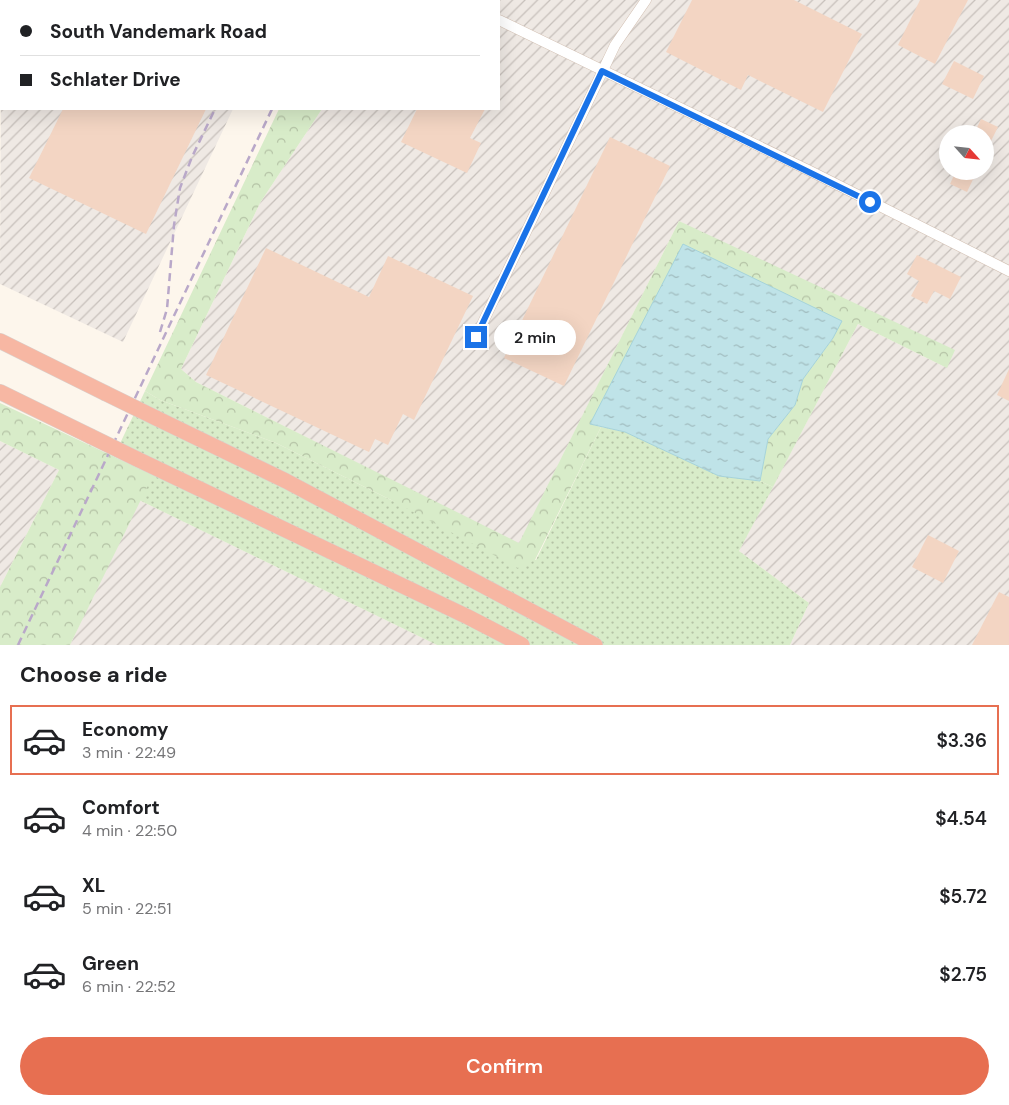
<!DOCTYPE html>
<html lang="en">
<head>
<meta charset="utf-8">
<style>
	:root { --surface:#fff; --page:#f2f2f2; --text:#202124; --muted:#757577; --line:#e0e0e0; --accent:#e76f51 }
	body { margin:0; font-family:"DM Sans",sans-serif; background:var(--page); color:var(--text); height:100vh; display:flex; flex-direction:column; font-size:19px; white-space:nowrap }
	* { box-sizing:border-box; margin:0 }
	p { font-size:16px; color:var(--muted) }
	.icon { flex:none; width:28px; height:28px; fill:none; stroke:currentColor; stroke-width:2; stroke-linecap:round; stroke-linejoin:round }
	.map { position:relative; height:645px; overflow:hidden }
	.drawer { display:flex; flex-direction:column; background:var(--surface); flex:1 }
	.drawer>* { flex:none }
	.banner { position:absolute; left:0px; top:0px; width:500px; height:110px; box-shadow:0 5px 20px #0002; display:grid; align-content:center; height:110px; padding:0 20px; background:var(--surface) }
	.needle { width:32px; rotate:117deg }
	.tools { position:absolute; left:939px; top:125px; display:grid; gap:10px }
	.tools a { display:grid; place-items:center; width:55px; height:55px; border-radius:50%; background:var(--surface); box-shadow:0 5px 20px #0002; font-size:25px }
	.end { position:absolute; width:22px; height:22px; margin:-11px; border:6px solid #1a73e8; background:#fff; box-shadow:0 0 0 2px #fff }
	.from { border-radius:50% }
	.bubble { position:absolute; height:35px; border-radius:18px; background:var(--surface); box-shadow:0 5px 20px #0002; font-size:16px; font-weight:600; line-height:35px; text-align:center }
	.banner b { display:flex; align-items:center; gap:18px; height:48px; font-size:19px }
	.banner b+b { border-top:1px solid var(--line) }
	.banner i { width:12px; height:12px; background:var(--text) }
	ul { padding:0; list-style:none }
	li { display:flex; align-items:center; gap:15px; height:70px; margin:0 10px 8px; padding:0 10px; border:2px solid transparent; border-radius:0px }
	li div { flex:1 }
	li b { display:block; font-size:19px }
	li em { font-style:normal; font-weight:600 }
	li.active { border-color:var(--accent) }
	li>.icon { width:45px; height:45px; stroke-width:1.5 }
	h2 { padding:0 20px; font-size:22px; line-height:60px }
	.cta { display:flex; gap:10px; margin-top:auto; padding:10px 20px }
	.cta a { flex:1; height:58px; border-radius:30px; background:var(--accent); color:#fff; font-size:20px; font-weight:600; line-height:58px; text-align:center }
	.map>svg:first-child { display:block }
</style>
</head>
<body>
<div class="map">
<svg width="1009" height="645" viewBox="0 0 1009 645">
	<defs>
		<pattern id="industrial-furrows" width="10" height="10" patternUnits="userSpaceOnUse" patternTransform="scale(1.25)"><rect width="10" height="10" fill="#efe9e4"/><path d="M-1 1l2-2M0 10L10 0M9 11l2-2" fill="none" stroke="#c7c0bb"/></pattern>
		<pattern id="grass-dots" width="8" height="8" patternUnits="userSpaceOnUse" patternTransform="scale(1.25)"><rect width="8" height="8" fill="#d8ecc9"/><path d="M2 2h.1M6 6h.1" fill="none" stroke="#b4c2a5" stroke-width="1.8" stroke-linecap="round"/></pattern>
		<pattern id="forest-crowns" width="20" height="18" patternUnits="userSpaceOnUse" patternTransform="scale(1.25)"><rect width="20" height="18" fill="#d8ecc9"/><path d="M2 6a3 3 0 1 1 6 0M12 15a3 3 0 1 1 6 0" fill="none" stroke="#b4c2a5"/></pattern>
		<pattern id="water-ripples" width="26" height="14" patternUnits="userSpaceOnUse" patternTransform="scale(1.25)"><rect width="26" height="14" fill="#bfe3e8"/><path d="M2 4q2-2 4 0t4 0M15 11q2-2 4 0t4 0" fill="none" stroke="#a0bbbe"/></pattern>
	</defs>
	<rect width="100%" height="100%" fill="#fdf6ec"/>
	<g fill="url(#industrial-furrows)" fill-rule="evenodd">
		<path d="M39 0H285L39 1Z"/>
		<path d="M376 0H1009V645H790L809 603 739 551 858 324 947 368 679 221 519 544 196 382 181 369 260 203 322 109H499V1H375ZM948 134H985V171H948Z"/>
		<path d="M1 78V109H233L123 342 0 284Z"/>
		<path d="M0 441 59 470 0 587Z"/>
		<path d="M139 500 437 645H70Z"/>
	</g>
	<path fill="url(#grass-dots)" d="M145 391 160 400 276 443 391 500 536 560 601 427 625 432 719 476 760 481 773 487 739 551 809 603 790 645H437L139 500 153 474 114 456Z"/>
	<g fill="url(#forest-crowns)">
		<path d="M279 109H322L260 203 181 369 196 382 519 543 679 221 955 350 947 368 858 324 773 487 760 481 768 439 795 405 803 379 833 338 590 424 601 427 535 560 518 568 391 500 276 443 160 400 145 391Z"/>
		<path d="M0 403 153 475 70 645H0V587L59 470 0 441Z"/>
	</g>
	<path fill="url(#water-ripples)" stroke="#a5d3da" d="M683 244 842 321 833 338 803 379 795 405 768 439 760 481 719 476 625 432 590 424Z"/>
	<g fill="#f3d5c3">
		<path d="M692 0H794L862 34 823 112 748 75 741 90 666 52Z"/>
		<path d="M920 0H968L935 64 898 45Z"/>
		<path d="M954 61 984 76 973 99 942 84Z"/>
		<path d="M63 109H206L146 234 29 178Z"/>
		<path d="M417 109H485L470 138 481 143 467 173 401 142Z"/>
		<path d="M981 119 998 127 985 153V134H974Z"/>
		<path d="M610 137 670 166 564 386 504 358Z"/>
		<path d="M956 171H977L967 192 950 184Z"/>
		<path d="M266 248 369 297 388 256 473 296 414 420 403 414 388 445 375 439 369 452 206 375Z"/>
		<path d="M917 255 961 277 950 299 934 291 927 304 911 296 919 281 907 274Z"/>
		<path d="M1009 369V401L997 395Z"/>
		<path d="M928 535 959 551 943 583 912 567Z"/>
		<path d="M999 592 1009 597V645H972Z"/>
	</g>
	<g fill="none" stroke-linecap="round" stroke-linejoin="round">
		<defs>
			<g id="minor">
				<path d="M461 0 463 1"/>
				<path d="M499 20 810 171 1009 271"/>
				<path d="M476 337 615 45 646 0"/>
			</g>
			<g id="highway">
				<path d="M0 341 105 393"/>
				<path d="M0 392 90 436"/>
				<path d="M156 418 286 481 595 645"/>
				<path d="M137 459 468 617 522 645"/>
			</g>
		</defs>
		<use href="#minor" stroke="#d1beb0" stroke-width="11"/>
		<use href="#highway" stroke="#dad1cd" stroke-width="16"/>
		<use href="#minor" stroke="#fff" stroke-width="10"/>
		<use href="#highway" stroke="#f7b7a3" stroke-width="15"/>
		<g stroke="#b9a8c9" stroke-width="2.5" stroke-dasharray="8 5" stroke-linecap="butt">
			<path d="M323 1 324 0"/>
			<path d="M160 332 167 309 174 225 180 188 192 157 215 109"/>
			<path d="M18 645 272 109"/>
		</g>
		<defs>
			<g id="highway-bridge">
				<path d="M105 393 156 418"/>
				<path d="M90 436 137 459"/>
			</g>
		</defs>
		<use href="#highway-bridge" stroke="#dad1cd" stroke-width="16" stroke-linecap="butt"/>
		<use href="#highway-bridge" stroke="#f7b7a3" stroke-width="15"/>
	</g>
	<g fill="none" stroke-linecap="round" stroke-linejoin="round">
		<path stroke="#1a73e8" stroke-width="6" d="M476 337 602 71 870 202"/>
	</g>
</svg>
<div class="tools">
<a><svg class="needle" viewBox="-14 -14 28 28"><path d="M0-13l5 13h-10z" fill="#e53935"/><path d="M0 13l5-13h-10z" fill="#757577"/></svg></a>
</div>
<i class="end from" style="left:870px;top:202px"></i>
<i class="end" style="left:476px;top:337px"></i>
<div class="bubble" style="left:494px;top:320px;width:82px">2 min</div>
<div class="banner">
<b><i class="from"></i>South Vandemark Road</b>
<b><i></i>Schlater Drive</b>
</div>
</div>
<section class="drawer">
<h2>Choose a ride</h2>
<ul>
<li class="active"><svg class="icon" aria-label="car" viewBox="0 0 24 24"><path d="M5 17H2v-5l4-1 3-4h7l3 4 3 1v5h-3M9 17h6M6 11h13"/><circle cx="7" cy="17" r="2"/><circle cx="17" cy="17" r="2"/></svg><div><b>Economy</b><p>3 min · 22:49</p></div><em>$3.36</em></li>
<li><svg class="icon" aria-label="car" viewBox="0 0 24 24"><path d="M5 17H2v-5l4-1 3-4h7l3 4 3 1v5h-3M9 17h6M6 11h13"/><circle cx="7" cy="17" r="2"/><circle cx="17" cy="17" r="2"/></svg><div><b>Comfort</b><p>4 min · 22:50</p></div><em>$4.54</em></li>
<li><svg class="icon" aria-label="car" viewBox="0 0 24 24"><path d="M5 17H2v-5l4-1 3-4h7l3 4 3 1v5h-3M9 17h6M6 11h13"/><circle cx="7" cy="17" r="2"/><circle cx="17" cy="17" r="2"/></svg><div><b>XL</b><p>5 min · 22:51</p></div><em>$5.72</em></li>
<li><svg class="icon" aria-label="car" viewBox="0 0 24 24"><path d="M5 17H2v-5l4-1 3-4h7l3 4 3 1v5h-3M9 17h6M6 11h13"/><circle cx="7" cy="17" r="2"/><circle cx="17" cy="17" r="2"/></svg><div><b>Green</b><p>6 min · 22:52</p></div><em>$2.75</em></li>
</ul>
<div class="cta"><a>Confirm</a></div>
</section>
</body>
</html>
